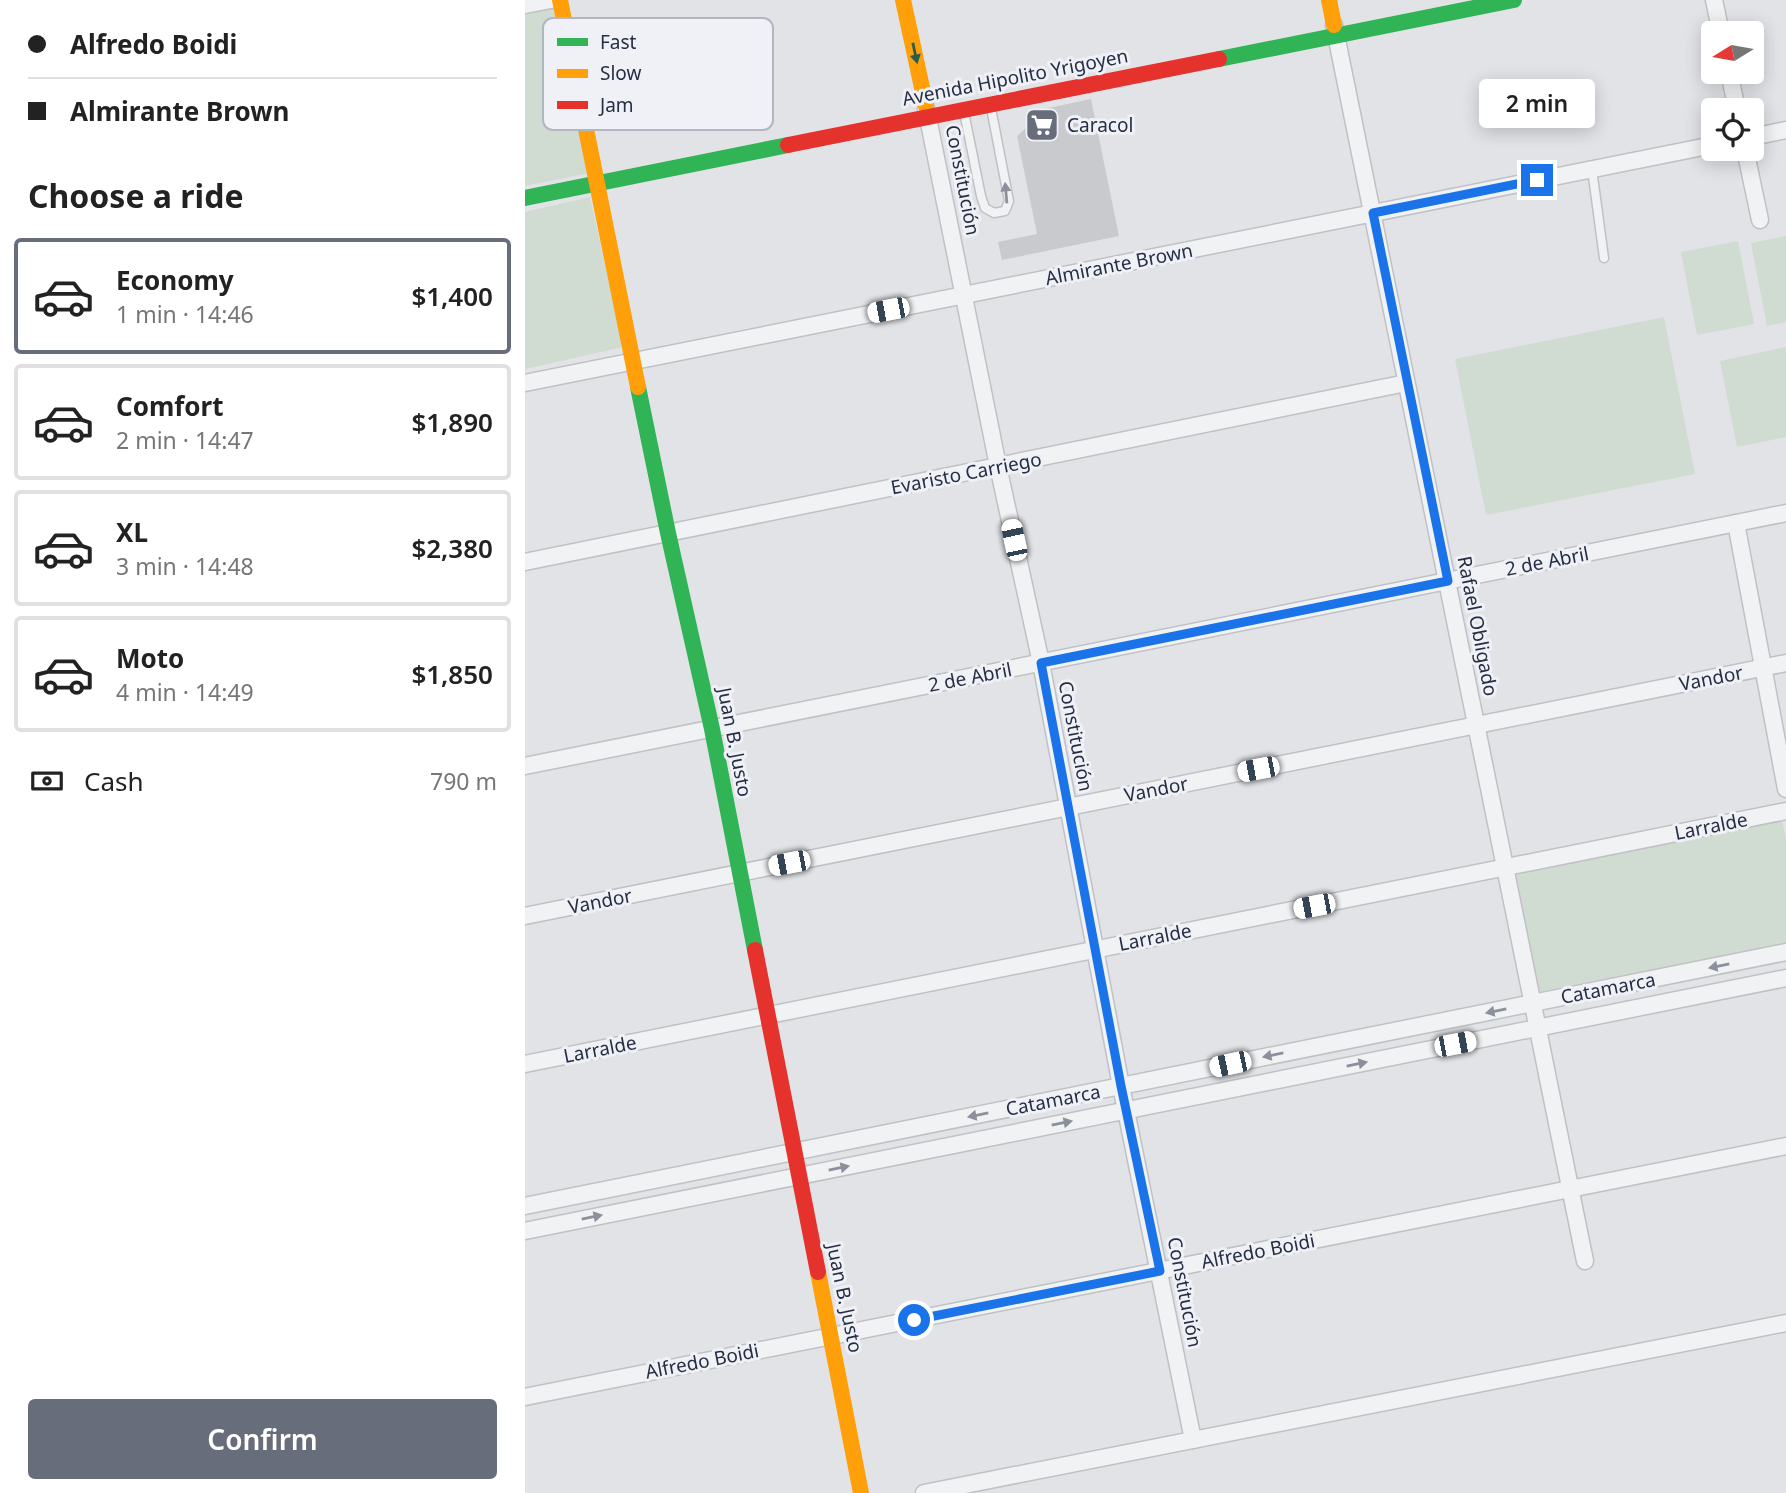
<!DOCTYPE html>
<html lang="en">
<head>
<meta charset="utf-8">
<style>
	:root { --surface:#fff; --page:#f2f2f2; --text:#222; --muted:#767676; --line:#e0e0e0; --accent:#686d7c }
	body { margin:0; font-family:"Noto Sans",sans-serif; background:var(--page); color:var(--text); height:100vh; display:flex; flex-direction:column; font-size:26px; white-space:nowrap }
	* { box-sizing:border-box; margin:0 }
	p { font-size:23px; color:var(--muted) }
	.icon { flex:none; width:38px; height:38px; fill:none; stroke:currentColor; stroke-width:2; stroke-linecap:round; stroke-linejoin:round }
	.map { position:relative; flex:1; overflow:hidden }
	.details { display:flex; flex-direction:column; background:var(--surface); width:525px }
	.details>* { flex:none }
	.guide { display:grid; align-content:center; height:154px; padding:0 28px; background:var(--surface) }
	.needle { width:46px; rotate:259deg }
	.fabs { position:absolute; left:1176px; top:21px; display:grid; gap:14px }
	.fabs a { display:grid; place-items:center; width:63px; height:63px; border-radius:7px; background:var(--surface); box-shadow:0 4px 18px #0003; font-size:35px }
	.end { position:absolute; width:32px; height:32px; margin:-16px; border:9px solid #1a73e8; background:#fff; box-shadow:0 0 0 4px #fff }
	.from { border-radius:50% }
	.bubble { position:absolute; height:49px; border-radius:7px; background:var(--surface); box-shadow:0 4px 18px #0003; font-size:23px; font-weight:600; line-height:49px; text-align:center }
	.car { position:absolute; width:21px; height:42px; margin:-21px -10px; border-radius:9px; box-shadow:0 0 5px 2px #0007; background:linear-gradient(#fff 24%,#345 0 40%,#fff 0 76%,#345 0 86%,#fff 0) }
	.guide b { display:flex; align-items:center; gap:24px; height:66px; font-size:26px }
	.guide b+b { border-top:2px solid var(--line) }
	.guide i { width:18px; height:18px; background:var(--text) }
	ul { padding:0; list-style:none }
	li { display:flex; align-items:center; gap:21px; height:116px; margin:0 14px 10px; padding:0 14px; border:4px solid var(--line); border-radius:7px }
	li div { flex:1 }
	li b { display:block; font-size:26px }
	li em { font-style:normal; font-weight:600 }
	li.on { border-color:var(--accent) }
	li>.icon { width:63px; height:63px; stroke-width:1.5 }
	h2 { padding:0 28px; font-size:32px; line-height:84px }
	.pay { display:flex; align-items:center; gap:18px; height:77px; padding:0 28px; font-size:26px }
	.pay p { margin-inline-start:auto }
	.cta { display:flex; gap:14px; margin-top:auto; padding:14px 28px }
	.cta a { flex:1; height:80px; border-radius:7px; background:var(--accent); color:#fff; font-size:28px; font-weight:600; line-height:80px; text-align:center }
	main { display:flex; flex:1; min-height:0 }
	.map>svg:first-child { display:block }
</style>
</head>
<body>
<main>
<section class="details">
<div class="guide">
<b><i class="from"></i>Alfredo Boidi</b>
<b><i></i>Almirante Brown</b>
</div>
<h2>Choose a ride</h2>
<ul>
<li class="on"><svg class="icon" aria-label="car" viewBox="0 0 24 24"><path d="M5 17H2v-5l4-1 3-4h7l3 4 3 1v5h-3M9 17h6M6 11h13"/><circle cx="7" cy="17" r="2"/><circle cx="17" cy="17" r="2"/></svg><div><b>Economy</b><p>1 min · 14:46</p></div><em>$1,400</em></li>
<li><svg class="icon" aria-label="car" viewBox="0 0 24 24"><path d="M5 17H2v-5l4-1 3-4h7l3 4 3 1v5h-3M9 17h6M6 11h13"/><circle cx="7" cy="17" r="2"/><circle cx="17" cy="17" r="2"/></svg><div><b>Comfort</b><p>2 min · 14:47</p></div><em>$1,890</em></li>
<li><svg class="icon" aria-label="car" viewBox="0 0 24 24"><path d="M5 17H2v-5l4-1 3-4h7l3 4 3 1v5h-3M9 17h6M6 11h13"/><circle cx="7" cy="17" r="2"/><circle cx="17" cy="17" r="2"/></svg><div><b>XL</b><p>3 min · 14:48</p></div><em>$2,380</em></li>
<li><svg class="icon" aria-label="car" viewBox="0 0 24 24"><path d="M5 17H2v-5l4-1 3-4h7l3 4 3 1v5h-3M9 17h6M6 11h13"/><circle cx="7" cy="17" r="2"/><circle cx="17" cy="17" r="2"/></svg><div><b>Moto</b><p>4 min · 14:49</p></div><em>$1,850</em></li>
</ul>
<div class="pay"><svg class="icon" aria-label="cash" viewBox="0 0 24 24"><path d="M3 7h18v10H3z"/><circle cx="12" cy="12" r="2"/></svg>Cash<p>790 m</p></div>
<div class="cta"><a>Confirm</a></div>
</section>
<div class="map">
<svg width="1261" height="1493" viewBox="0 0 1261 1493">
	<rect width="100%" height="100%" fill="#e2e3e7"/>
	<g fill="#d0dbd1">
		<path d="M0 0H35L70 172 0 186Z"/>
		<path d="M65 197 98 347 0 369V212Z"/>
		<path d="M1261 236V322L1242 326 1226 243Z"/>
		<path d="M1213 241 1229 324 1172 335 1156 252Z"/>
		<path d="M1139 317 1170 474 961 515 930 359Z"/>
		<path d="M1261 347V437L1212 447 1195 361Z"/>
		<path d="M1257 820 1261 839V943L1007 993 984 874Z"/>
	</g>
	<path fill="#c8cace" d="M566 99 594 236 477 260 473 242 512 234 492 136 507 123 505 112Z"/>
	<g fill="none" stroke-linecap="round" stroke-linejoin="round">
		<defs>
			<g id="lane">
				<path d="M439 112 456 196 460 208 469 213 480 211 484 201 466 108"/>
				<path d="M1067 169 1079 258"/>
			</g>
			<g id="street">
				<path d="M1189 0 1196 33"/>
				<path d="M0 5 26 0"/>
				<path d="M809 25 1060 1261"/>
				<path d="M1204 72 1212 110"/>
				<path d="M401 108 473 466 516 663 596 1086 668 1440"/>
				<path d="M1227 137 1261 130"/>
				<path d="M1220 149 1235 220"/>
				<path d="M0 383 1188 145"/>
				<path d="M1211 523 1261 789"/>
				<path d="M0 562 881 383"/>
				<path d="M0 766 1261 513"/>
				<path d="M0 916 1261 663"/>
				<path d="M0 1064 1261 811"/>
				<path d="M0 1206 1261 952"/>
				<path d="M0 1231 1261 978"/>
				<path d="M0 1397 1261 1146"/>
				<path d="M399 1493 1261 1323"/>
			</g>
		</defs>
		<use href="#lane" stroke="#c0c1c5" stroke-width="11"/>
		<use href="#street" stroke="#c0c1c5" stroke-width="19"/>
		<use href="#lane" stroke="#f1f2f4" stroke-width="8"/>
		<use href="#street" stroke="#f1f2f4" stroke-width="16"/>
		<g stroke="#30b455" stroke-width="16">
			<path d="M694 59 989 0"/>
			<path d="M0 198 263 145"/>
			<path d="M113 387 143 533 187 729 230 950"/>
		</g>
		<g stroke="#ff9f0a" stroke-width="16">
			<path d="M35 0 113 387"/>
			<path d="M378 0 401 106"/>
			<path d="M804 0 809 25"/>
			<path d="M293 1272 336 1493"/>
		</g>
		<g stroke="#e5322d" stroke-width="16">
			<path d="M263 145 694 59"/>
			<path d="M230 950 293 1272"/>
		</g>
	</g>
	<defs><path id="oneway-solid" d="M-6-.8H1V-3.2L6.5 0L1 3.2V.8H-6Z" transform="scale(1.75)"/></defs>
	<use fill="#2a5d49" href="#oneway-solid" transform="translate(390 53) rotate(78)"/>
	<g fill="#8c909c">
		<use href="#oneway-solid" transform="translate(481 193) rotate(-95)"/>
		<use href="#oneway-solid" transform="translate(1194 966) rotate(169)"/>
		<use href="#oneway-solid" transform="translate(971 1011) rotate(169)"/>
		<use href="#oneway-solid" transform="translate(748 1055) rotate(169)"/>
		<use href="#oneway-solid" transform="translate(832 1064) rotate(-11)"/>
		<use href="#oneway-solid" transform="translate(453 1115) rotate(169)"/>
		<use href="#oneway-solid" transform="translate(537 1123) rotate(-11)"/>
		<use href="#oneway-solid" transform="translate(314 1168) rotate(-11)"/>
		<use href="#oneway-solid" transform="translate(67 1217) rotate(-11)"/>
	</g>
	<g fill="none" stroke-linecap="round" stroke-linejoin="round">
		<path stroke="#1a73e8" stroke-width="9" d="M389 1320 635 1271 596 1086 516 663 923 581 848 213 1012 180"/>
	</g>
	<defs>
		<symbol id="supermarket-square" viewBox="-11 -11 22 22"><rect x="-9" y="-9" width="18" height="18" rx="4" fill="#686d7c" stroke="#eff1f7"/><path d="M-6-5.5h2.5l.6 2H6L4.5 2H-2.5L-4.4-4H-6ZM-1.5 3.2a1.3 1.3 0 1 0 .1 0ZM3 3.2a1.3 1.3 0 1 0 .1 0Z" fill="#fff"/></symbol>
	</defs>
	<g fill-rule="evenodd">
		<use href="#supermarket-square" x="498" y="106" width="38" height="38"/>
	</g>
	<g text-anchor="middle" dominant-baseline="central" stroke-width="6" stroke-linejoin="round" paint-order="stroke">
		<g font-size="19" fill="#262e43" stroke="#eff1f7">
			<text transform="translate(490 77) rotate(-11)">Avenida Hipolito Yrigoyen</text>
			<text transform="translate(438 180) rotate(79)">Constitución</text>
			<text transform="translate(594 264) rotate(-11)">Almirante Brown</text>
			<text transform="translate(441 473) rotate(-11)">Evaristo Carriego</text>
			<text transform="translate(1022 561) rotate(-11)">2 de Abril</text>
			<text transform="translate(953 626) rotate(79)">Rafael Obligado</text>
			<text transform="translate(445 677) rotate(-11)">2 de Abril</text>
			<text transform="translate(1186 678) rotate(-11)">Vandor</text>
			<text transform="translate(551 736) rotate(79)">Constitución</text>
			<text transform="translate(210 742) rotate(79)">Juan B. Justo</text>
			<text transform="translate(631 789) rotate(-11)">Vandor</text>
			<text transform="translate(1186 826) rotate(-11)">Larralde</text>
			<text transform="translate(75 901) rotate(-11)">Vandor</text>
			<text transform="translate(630 937) rotate(-11)">Larralde</text>
			<text transform="translate(1083 988) rotate(-11)">Catamarca</text>
			<text transform="translate(75 1049) rotate(-11)">Larralde</text>
			<text transform="translate(528 1100) rotate(-11)">Catamarca</text>
			<text transform="translate(733 1251) rotate(-11)">Alfredo Boidi</text>
			<text transform="translate(660 1292) rotate(79)">Constitución</text>
			<text transform="translate(320 1298) rotate(78)">Juan B. Justo</text>
			<text transform="translate(177 1361) rotate(-11)">Alfredo Boidi</text>
		</g>
		<g font-size="19" fill="#262e43" stroke="#eff1f7" text-anchor="start">
			<text x="542" y="125">Caracol</text>
		</g>
	</g>
	<rect x="18" y="18" width="230" height="112" rx="10" fill="#eff1f7" stroke="#b3b6c1" stroke-width="2"/>
	<rect x="32" y="38" width="31" height="8" fill="#30b455"/>
	<rect x="32" y="69" width="31" height="9" fill="#ff9f0a"/>
	<rect x="32" y="101" width="31" height="8" fill="#e5322d"/>
	<g font-size="19" fill="#262e43">
		<text x="75" y="49">Fast</text>
		<text x="75" y="80">Slow</text>
		<text x="75" y="112">Jam</text>
	</g>
</svg>
<div class="fabs">
<a><svg class="needle" viewBox="-14 -14 28 28"><path d="M0-13l5 13h-10z" fill="#e53935"/><path d="M0 13l5-13h-10z" fill="#767676"/></svg></a>
<a><svg class="icon" aria-label="locate" viewBox="0 0 24 24"><circle cx="12" cy="12" r="6"/><path d="M12 2v4M12 18v4M2 12h4M18 12h4"/></svg></a>
</div>
<i class="end from" style="left:389px;top:1320px"></i>
<i class="end" style="left:1012px;top:180px"></i>
<div class="bubble" style="left:954px;top:79px;width:116px">2 min</div>
<i class="car" style="left:363px;top:310px;rotate:259deg"></i>
<i class="car" style="left:489px;top:540px;rotate:348deg"></i>
<i class="car" style="left:733px;top:769px;rotate:259deg"></i>
<i class="car" style="left:264px;top:863px;rotate:259deg"></i>
<i class="car" style="left:789px;top:906px;rotate:259deg"></i>
<i class="car" style="left:930px;top:1044px;rotate:79deg"></i>
<i class="car" style="left:705px;top:1064px;rotate:258deg"></i>
</div>
</main>
</body>
</html>
